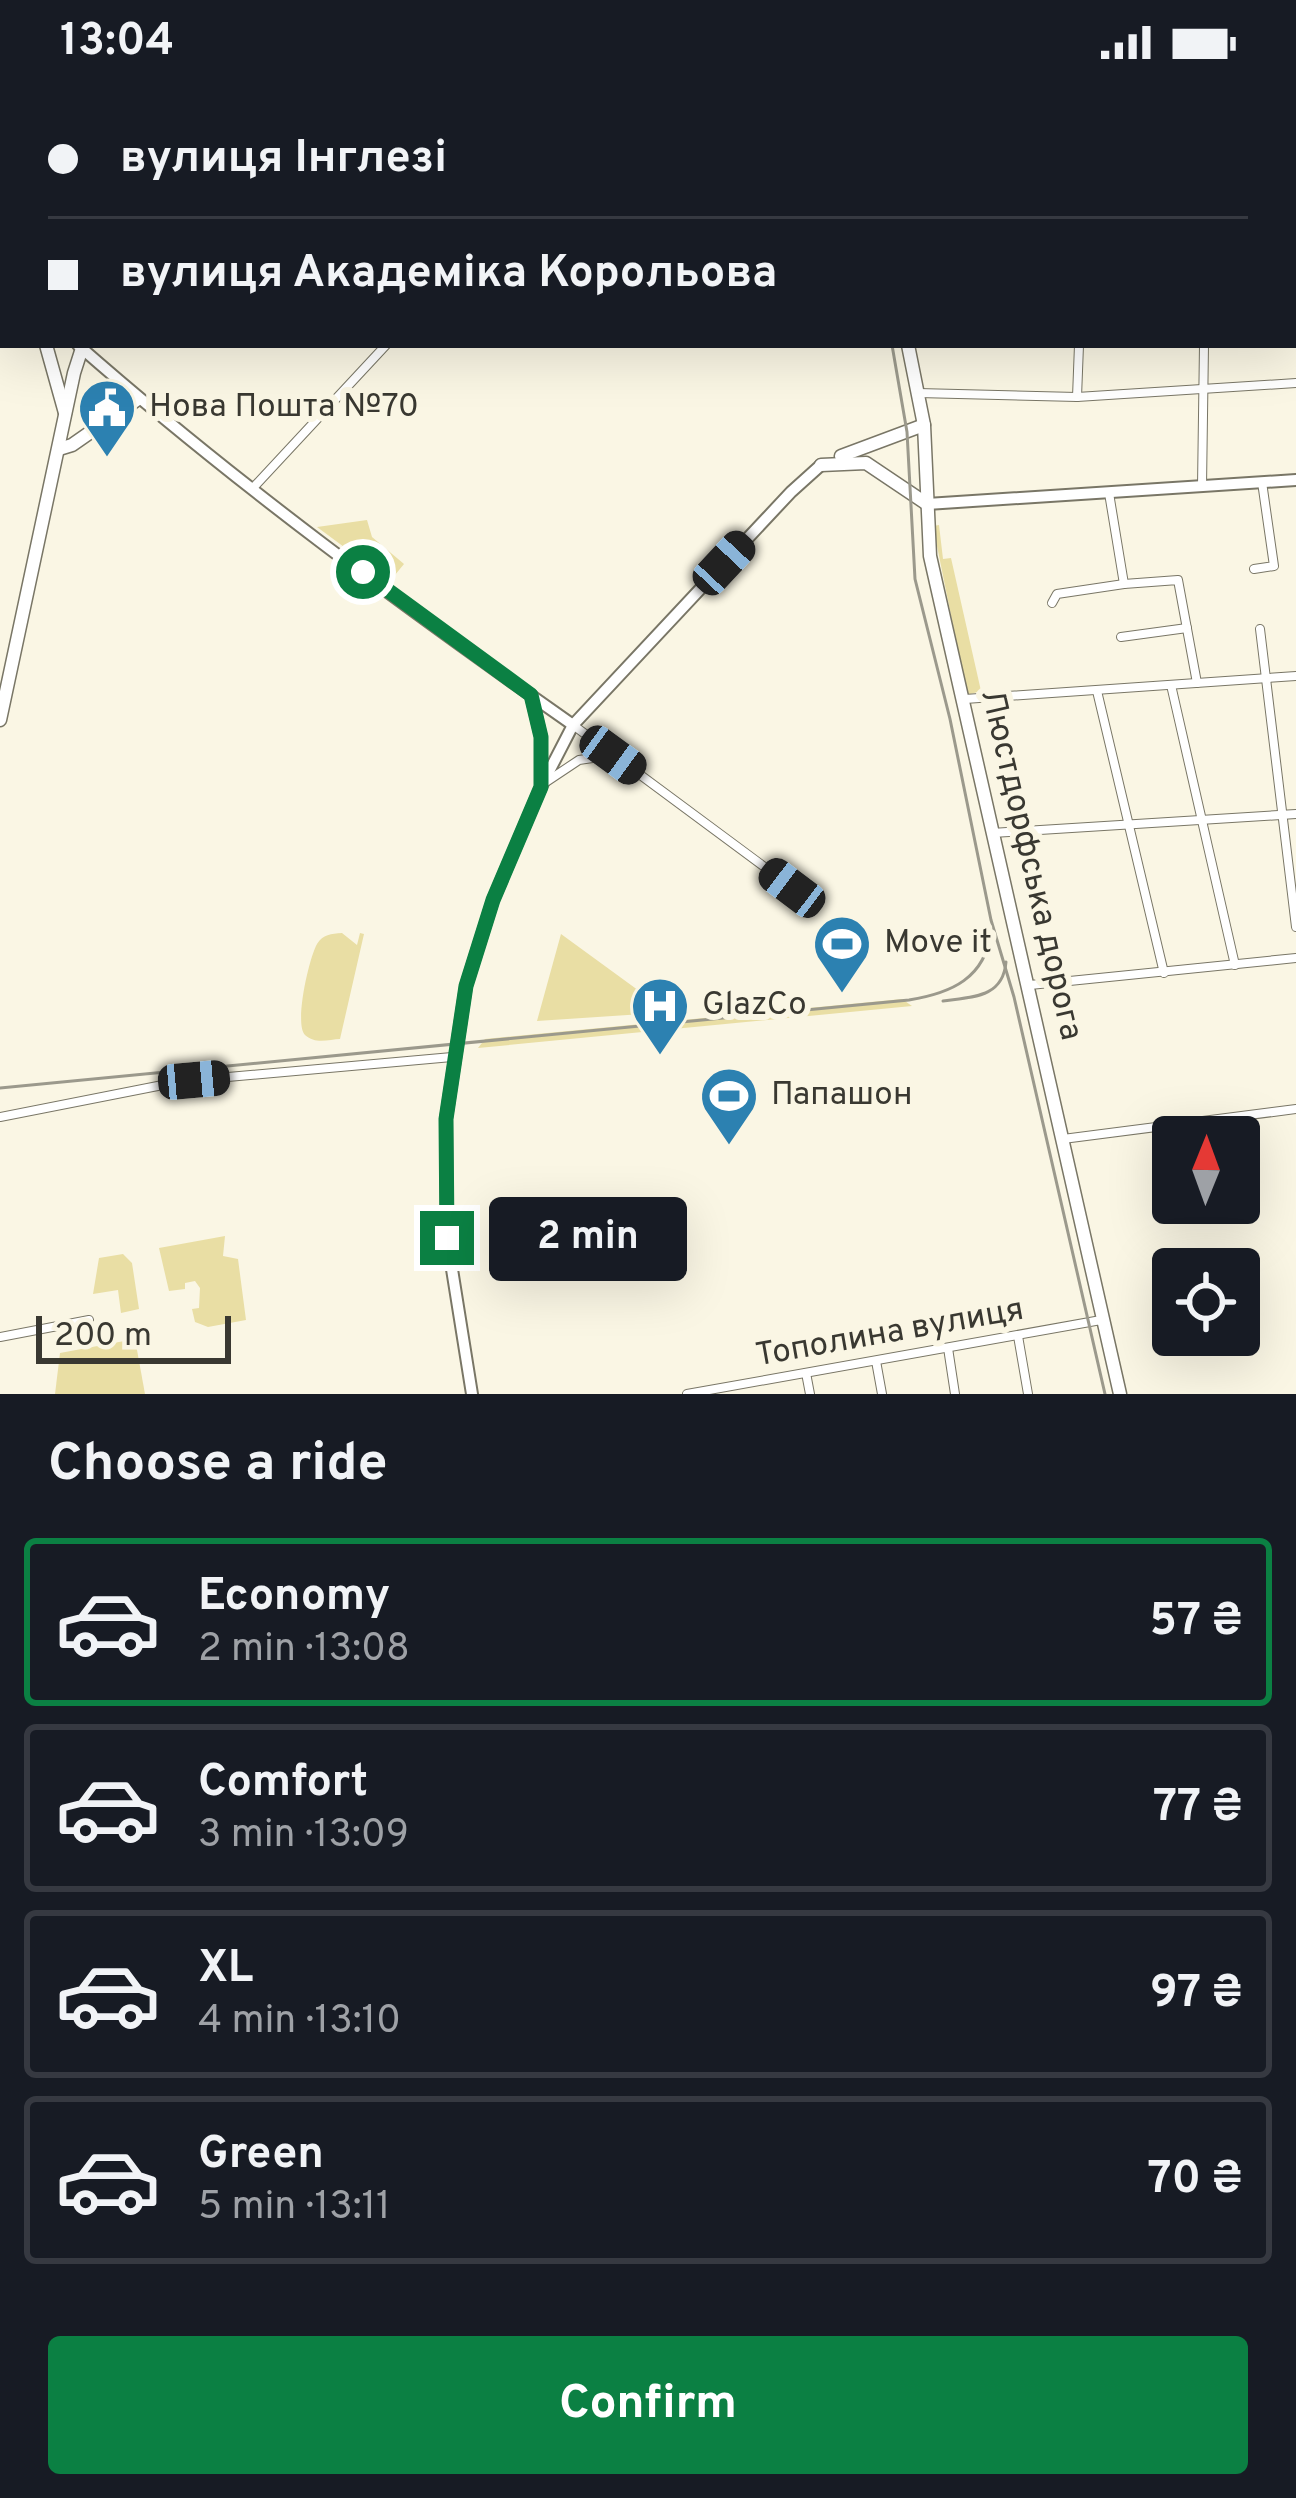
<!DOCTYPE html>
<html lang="en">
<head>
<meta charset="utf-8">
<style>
	:root { --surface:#171b24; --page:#20242c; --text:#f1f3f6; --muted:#9ea1a6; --line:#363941; --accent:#0b8043 }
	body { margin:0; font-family:Overpass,sans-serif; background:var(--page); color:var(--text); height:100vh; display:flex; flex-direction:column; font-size:45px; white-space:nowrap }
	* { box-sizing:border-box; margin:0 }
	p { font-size:39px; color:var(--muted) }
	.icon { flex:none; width:66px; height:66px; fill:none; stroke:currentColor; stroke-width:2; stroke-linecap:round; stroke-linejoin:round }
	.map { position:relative; height:1310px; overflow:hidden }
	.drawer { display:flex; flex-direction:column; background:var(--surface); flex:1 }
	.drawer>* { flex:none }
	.guide { position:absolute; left:0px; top:0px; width:1296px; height:264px; box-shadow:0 12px 48px #0002; display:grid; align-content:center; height:264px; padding:0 48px; background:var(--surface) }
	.needle { width:78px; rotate:1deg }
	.fabs { position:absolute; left:1152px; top:1032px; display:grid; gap:24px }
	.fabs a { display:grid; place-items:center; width:108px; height:108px; border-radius:12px; background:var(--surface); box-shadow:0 12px 48px #0002; font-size:60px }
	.scale { position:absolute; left:36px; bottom:30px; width:195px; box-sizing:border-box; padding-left:12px; border:6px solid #393831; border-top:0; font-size:33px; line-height:42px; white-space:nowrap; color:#393831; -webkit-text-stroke:9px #faf6e4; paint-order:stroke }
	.end { position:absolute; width:54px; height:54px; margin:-27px; border:15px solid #0b8043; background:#fff; box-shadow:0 0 0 6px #fff }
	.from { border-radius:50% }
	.bubble { position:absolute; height:84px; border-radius:12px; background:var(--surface); box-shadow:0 12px 48px #0002; font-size:39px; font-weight:700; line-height:84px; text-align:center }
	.car { position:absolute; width:36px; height:72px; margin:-36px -18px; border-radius:15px; box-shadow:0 0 9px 3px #0007; background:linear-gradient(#222 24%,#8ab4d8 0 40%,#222 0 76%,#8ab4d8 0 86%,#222 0) }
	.guide b { display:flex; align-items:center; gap:42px; height:114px; font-size:45px }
	.guide b+b { border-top:3px solid var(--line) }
	.guide i { width:30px; height:30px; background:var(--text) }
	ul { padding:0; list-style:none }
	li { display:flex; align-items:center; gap:36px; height:168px; margin:0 24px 18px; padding:0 24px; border:6px solid var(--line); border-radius:12px }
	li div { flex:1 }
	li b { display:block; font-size:45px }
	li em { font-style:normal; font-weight:700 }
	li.on { border-color:var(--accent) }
	li>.icon { width:108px; height:108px; stroke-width:1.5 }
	h2 { padding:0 48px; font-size:54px; line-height:144px }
	.primary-button { display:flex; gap:24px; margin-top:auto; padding:24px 48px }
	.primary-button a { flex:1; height:138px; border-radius:12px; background:var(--accent); color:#fff; font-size:48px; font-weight:700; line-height:138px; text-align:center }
	.status { display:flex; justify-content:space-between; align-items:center; height:84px; padding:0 60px; background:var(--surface); direction:ltr }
	.status svg { height:33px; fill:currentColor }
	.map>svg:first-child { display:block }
</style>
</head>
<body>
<div class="status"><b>13:04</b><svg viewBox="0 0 49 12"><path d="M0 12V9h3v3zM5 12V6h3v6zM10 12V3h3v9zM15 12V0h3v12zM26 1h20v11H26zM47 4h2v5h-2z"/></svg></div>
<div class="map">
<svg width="1296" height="1310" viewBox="0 0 1296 1310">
	<rect width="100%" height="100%" fill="#faf6e4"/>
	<g fill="#e9dea4">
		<path d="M367 436 372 453 404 480 390 497 317 443Z"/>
		<path d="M939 441 943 475 951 474 981 607 967 611 933 442Z"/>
		<path d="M342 849 357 861 360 849 364 850 340 955C330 955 316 961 305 951 294 940 309 874 317 860 323 850 331 850 342 849Z"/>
		<path d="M561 850 657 920 677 919 688 927 537 937Z"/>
		<path d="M902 915 912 922 478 964 485 955Z"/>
		<path d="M225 1152 223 1172 238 1175 246 1236 208 1243 195 1238 192 1225 199 1224 200 1204 195 1197 185 1199V1205L169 1207 159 1164Z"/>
		<path d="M123 1170 132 1179 139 1225 121 1229 118 1206 93 1210 99 1174Z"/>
		<path d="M135 1255 145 1310H55L60 1269Z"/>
	</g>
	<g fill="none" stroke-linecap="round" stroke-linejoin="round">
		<defs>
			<g id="minor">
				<path d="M454 0 456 3"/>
				<path d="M569 0 573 3"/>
				<path d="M629 3 631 0"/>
				<path d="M979 3 993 0"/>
				<path d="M1293 204H1296"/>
				<path d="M918 309 1077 313 1296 299"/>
				<path d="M1077 313 1079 261"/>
				<path d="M1202 402 1204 261"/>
				<path d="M252 405 386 261"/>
				<path d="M1109 409 1124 500 1178 496 1197 599"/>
				<path d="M1254 485 1274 482 1262 398"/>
				<path d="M1052 519 1057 510 1124 500"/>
				<path d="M1260 545 1296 843"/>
				<path d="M1121 553 1187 544"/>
				<path d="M1171 601 1235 881"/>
				<path d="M1097 607 1164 889"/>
				<path d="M965 615 1296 592"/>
				<path d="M573 641 805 813"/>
				<path d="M546 698 579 676 613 671"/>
				<path d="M992 749 1296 730"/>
				<path d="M1030 901 1296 874"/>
				<path d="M0 1033 183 997 452 973"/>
				<path d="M1063 1055 1296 1025"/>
				<path d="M1018 1252 1028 1310"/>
				<path d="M0 1253 89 1236"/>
				<path d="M948 1264 955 1310"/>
				<path d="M876 1277 882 1310"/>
				<path d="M806 1289 810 1310"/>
				<path d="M687 1310 1101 1236"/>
			</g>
			<g id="secondary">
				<path d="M0 200 3 202"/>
				<path d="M78 261C234 398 403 522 573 641"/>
				<path d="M927 420 1296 396"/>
				<path d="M531 611 541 653V697"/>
				<path d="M472 1310 447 1154 446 1035 466 902 493 816 541 703 573 641 791 408 821 381"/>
			</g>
			<g id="primary">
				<path d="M852 0 853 3"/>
				<path d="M323 3 326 0"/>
				<path d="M46 261 65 329"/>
				<path d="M908 261 924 341 930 472 1120 1310"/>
				<path d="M59 365 72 361 138 315"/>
				<path d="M841 372 924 341"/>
				<path d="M821 381 866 379 927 420"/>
				<path d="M0 636 74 289 83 261"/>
			</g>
		</defs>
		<use href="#minor" stroke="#797666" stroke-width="10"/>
		<use href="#secondary" stroke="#797666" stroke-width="14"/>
		<use href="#primary" stroke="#797666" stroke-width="15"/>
		<use href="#minor" stroke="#fff" stroke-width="8"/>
		<use href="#secondary" stroke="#fff" stroke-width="10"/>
		<use href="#primary" stroke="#fff" stroke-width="12"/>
		<g stroke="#9b998c" stroke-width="3">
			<path d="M836 0V3"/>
			<path d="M892 261 907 348 915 495 950 635 991 836 1014 913 1105 1310"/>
			<path d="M943 917C972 913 1003 914 1006 878"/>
			<path d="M0 1004 909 916C952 909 985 894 991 848"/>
		</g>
	</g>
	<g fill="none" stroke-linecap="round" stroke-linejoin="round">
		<path stroke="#0b8043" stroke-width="15" d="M363 488 531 611 541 653V703L493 816 466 902 446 1035 447 1154"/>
	</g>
	<defs>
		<symbol id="civic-pin" viewBox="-11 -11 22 30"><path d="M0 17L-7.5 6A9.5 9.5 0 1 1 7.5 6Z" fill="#2c81b1" stroke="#faf6e4"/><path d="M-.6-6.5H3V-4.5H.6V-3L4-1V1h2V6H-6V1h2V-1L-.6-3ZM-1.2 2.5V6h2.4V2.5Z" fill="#fff"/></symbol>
		<symbol id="stadium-pin" viewBox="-11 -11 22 30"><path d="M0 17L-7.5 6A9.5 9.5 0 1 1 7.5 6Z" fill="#2c81b1" stroke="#faf6e4"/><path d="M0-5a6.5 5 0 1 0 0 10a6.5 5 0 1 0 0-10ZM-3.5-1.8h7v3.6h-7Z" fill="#fff"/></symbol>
		<symbol id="hospital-pin" viewBox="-11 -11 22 30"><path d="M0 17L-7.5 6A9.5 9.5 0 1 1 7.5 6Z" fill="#2c81b1" stroke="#faf6e4"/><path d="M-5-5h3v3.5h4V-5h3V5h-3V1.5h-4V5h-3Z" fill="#fff"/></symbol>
	</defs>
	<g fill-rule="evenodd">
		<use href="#civic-pin" x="74" y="291" width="66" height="90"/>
		<use href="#stadium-pin" x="809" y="827" width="66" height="90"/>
		<use href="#hospital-pin" x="627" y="889" width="66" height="90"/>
		<use href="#stadium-pin" x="696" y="979" width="66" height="90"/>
	</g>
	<g text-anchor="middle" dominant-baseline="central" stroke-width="12" stroke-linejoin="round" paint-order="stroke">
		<g font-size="33" fill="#393831" stroke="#faf6e4" text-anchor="start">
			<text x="149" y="324">Нова Пошта №70</text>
			<text x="884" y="860">Move it</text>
			<text x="702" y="922">GlazCo</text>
			<text x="771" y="1012">Папашон</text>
		</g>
		<g font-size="33" fill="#393831" stroke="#faf6e4">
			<text transform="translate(1030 781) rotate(77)">Люстдорфська дорога</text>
			<text transform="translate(890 1250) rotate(-10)">Тополина вулиця</text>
		</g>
	</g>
</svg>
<div class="fabs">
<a><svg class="needle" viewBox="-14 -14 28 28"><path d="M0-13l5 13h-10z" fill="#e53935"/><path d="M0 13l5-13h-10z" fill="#9ea1a6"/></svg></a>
<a><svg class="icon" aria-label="locate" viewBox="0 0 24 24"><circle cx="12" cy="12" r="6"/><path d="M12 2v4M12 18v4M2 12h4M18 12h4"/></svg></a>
</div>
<div class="scale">200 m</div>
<i class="end from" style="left:363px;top:488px"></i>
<i class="end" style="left:447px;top:1154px"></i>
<div class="bubble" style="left:489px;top:1113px;width:198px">2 min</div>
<i class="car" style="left:724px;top:479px;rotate:43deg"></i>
<i class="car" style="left:613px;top:671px;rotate:126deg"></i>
<i class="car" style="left:792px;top:804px;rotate:307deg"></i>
<i class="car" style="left:194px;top:996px;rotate:85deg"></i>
<div class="guide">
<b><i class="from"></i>вулиця Інглезі</b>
<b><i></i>вулиця Академіка Корольова</b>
</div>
</div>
<section class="drawer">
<h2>Choose a ride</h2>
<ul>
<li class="on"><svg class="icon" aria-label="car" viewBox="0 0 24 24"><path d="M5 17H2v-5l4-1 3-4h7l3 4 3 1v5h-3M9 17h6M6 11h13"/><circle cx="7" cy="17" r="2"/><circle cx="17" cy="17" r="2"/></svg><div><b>Economy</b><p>2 min · 13:08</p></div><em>57 ₴</em></li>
<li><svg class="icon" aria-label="car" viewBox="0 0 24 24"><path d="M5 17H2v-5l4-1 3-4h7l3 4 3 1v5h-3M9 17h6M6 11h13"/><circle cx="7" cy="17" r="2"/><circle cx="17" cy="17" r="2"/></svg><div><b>Comfort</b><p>3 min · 13:09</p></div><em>77 ₴</em></li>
<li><svg class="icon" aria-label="car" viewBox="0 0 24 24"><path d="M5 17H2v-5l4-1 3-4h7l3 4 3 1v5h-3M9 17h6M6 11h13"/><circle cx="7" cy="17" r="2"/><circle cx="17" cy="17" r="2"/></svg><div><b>XL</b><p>4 min · 13:10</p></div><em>97 ₴</em></li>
<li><svg class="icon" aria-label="car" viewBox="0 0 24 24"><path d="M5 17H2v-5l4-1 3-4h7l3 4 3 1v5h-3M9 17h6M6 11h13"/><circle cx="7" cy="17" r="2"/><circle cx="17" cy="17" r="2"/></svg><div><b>Green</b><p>5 min · 13:11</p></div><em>70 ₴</em></li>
</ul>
<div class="primary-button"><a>Confirm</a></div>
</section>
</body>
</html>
